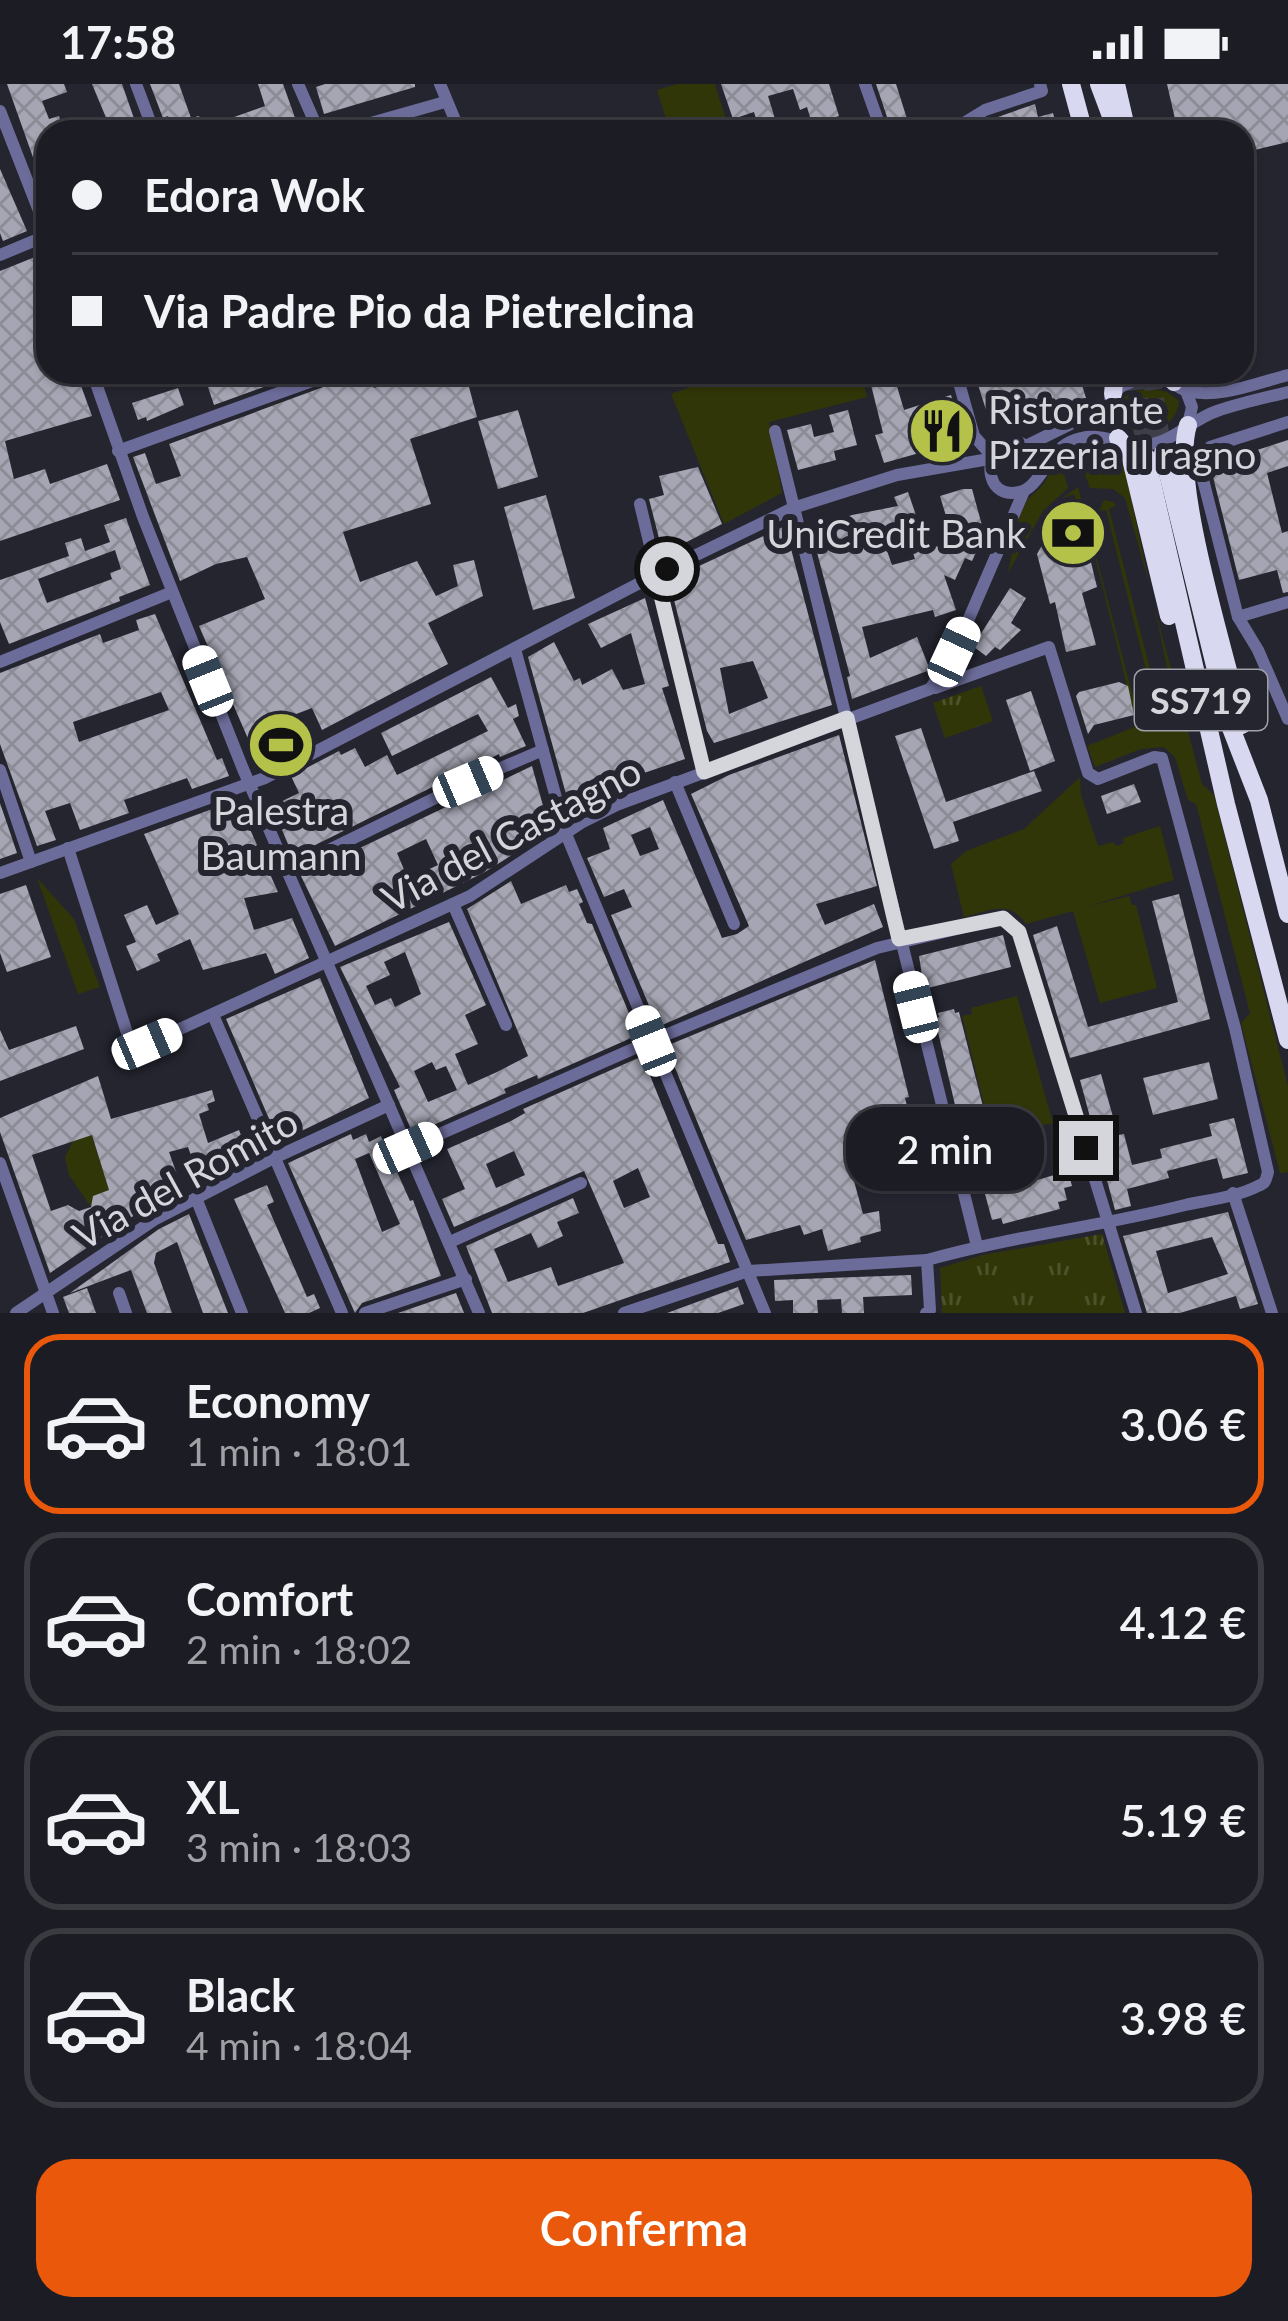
<!DOCTYPE html>
<html lang="it">
<head>
<meta charset="utf-8">
<style>
	:root { --surface:#1c1c24; --page:#25252c; --text:#f1f3f6; --muted:#a0a1a6; --line:#3a3a41; --accent:#ea580c }
	body { margin:0; font-family:Lato,sans-serif; background:var(--page); color:var(--text); height:100vh; display:flex; flex-direction:column; font-size:45px; white-space:nowrap }
	* { box-sizing:border-box; margin:0 }
	p { font-size:39px; color:var(--muted) }
	.icon { flex:none; width:66px; height:66px; fill:none; stroke:currentColor; stroke-width:2; stroke-linecap:round; stroke-linejoin:round }
	.map { position:relative; height:1229px; overflow:hidden }
	.details { display:flex; flex-direction:column; background:var(--surface); flex:1 }
	.details>* { flex:none }
	.top-card { position:absolute; left:36px; top:36px; width:1218px; height:264px; border-radius:36px; box-shadow:0 3px 9px #0004,0 0 0 3px var(--line); display:grid; align-content:center; height:264px; padding:0 36px; background:var(--surface) }
	.end { position:absolute; width:54px; height:54px; margin:-27px; border:15px solid #d5d5dc; background:#111; box-shadow:0 0 0 6px #111 }
	.from { border-radius:50% }
	.bubble { position:absolute; height:84px; border-radius:36px; background:var(--surface); box-shadow:0 3px 9px #0004,0 0 0 3px var(--line); font-size:39px; font-weight:600; line-height:84px; text-align:center }
	.car { position:absolute; width:36px; height:72px; margin:-36px -18px; border-radius:15px; box-shadow:0 0 9px 3px #0007; background:linear-gradient(#fff 24%,#345 0 40%,#fff 0 76%,#345 0 86%,#fff 0) }
	.top-card b { display:flex; align-items:center; gap:42px; height:114px; font-size:45px }
	.top-card b+b { border-top:3px solid var(--line) }
	.top-card i { width:30px; height:30px; background:var(--text) }
	ul { padding:21px 0 0; list-style:none }
	li { display:flex; align-items:center; gap:36px; height:180px; margin:0 24px 18px; padding:0 12px; border:6px solid var(--line); border-radius:36px }
	li div { flex:1 }
	li b { display:block; font-size:45px }
	li em { font-style:normal; font-weight:600 }
	li.on { border-color:var(--accent) }
	li>.icon { width:108px; height:108px; stroke-width:1.5 }
	.action { display:flex; gap:24px; margin-top:auto; padding:24px 36px }
	.action a { flex:1; height:138px; border-radius:36px; background:var(--accent); color:#fff; font-size:48px; font-weight:600; line-height:138px; text-align:center }
	.status { display:flex; justify-content:space-between; align-items:center; height:84px; padding:0 60px; background:var(--surface); direction:ltr }
	.status svg { height:33px; fill:currentColor }
	.map>svg:first-child { display:block }
</style>
</head>
<body>
<div class="status"><b>17:58</b><svg viewBox="0 0 49 12"><path d="M0 12V9h3v3zM5 12V6h3v6zM10 12V3h3v9zM15 12V0h3v12zM26 1h20v11H26zM47 4h2v5h-2z"/></svg></div>
<div class="map">
<svg width="1288" height="1229" viewBox="0 0 1288 1229">
	<defs>
		<pattern id="park-tufts" width="24" height="20" patternUnits="userSpaceOnUse" patternTransform="scale(3)"><rect width="24" height="20" fill="#313608"/><path d="M3 7l-1-3M5 7V3M7 7l1-3M15 17l-1-3M17 17v-4M19 17l1-3" fill="none" stroke="#4e522b"/></pattern>
		<pattern id="building-cross-hatch" width="8" height="8" patternUnits="userSpaceOnUse" patternTransform="scale(3)"><rect width="8" height="8" fill="#a5a5b3"/><path d="M0 0l8 8M0 8l8-8" fill="none" stroke="#8c8c97"/></pattern>
	</defs>
	<rect width="100%" height="100%" fill="#252530"/>
	<g fill="#313608">
		<path d="M677 0H715L730 48H670L657 6Z"/>
		<path d="M731 288H861L867 313 769 338 782 409 724 440 671 310Z"/>
		<path d="M1150 304 1167 308 1179 317C1177 347 1140 353 1117 340L1113 330C1118 313 1134 306 1150 304Z"/>
		<path d="M1095 357 1106 360 1124 381 1150 503 1125 414 1113 405 1090 404 1083 386 1087 360Z"/>
		<path d="M1060 374 1068 404 1043 427 1008 489 1019 434 1027 416 1042 402Z"/>
		<path d="M1078 403 1135 620 1147 625 1172 607 1154 521 1202 700 1214 711 1288 1002V1088L1280 1089 1241 939 1250 929 1196 720 1188 716 1175 673 1164 663 1141 665 1095 683 1087 662 1137 642 1087 441 1083 439 1074 410 1061 415Z"/>
		<path d="M1104 416 1114 418 1116 422 1109 425 1153 597H1160L1152 608 1141 600 1149 598 1106 426 1099 427Z"/>
		<path d="M1080 693 1081 711 1098 762 1113 758 1116 762 1124 759 1123 754 1160 742 1174 796 1086 823 1129 812 1132 821H1136L1157 904 1100 919 1073 827 1026 840C1010 815 989 827 964 833L951 780 966 767 1024 745Z"/>
		<path d="M37 794 74 835 100 903 78 910Z"/>
		<path d="M1017 912 1053 1039 992 1053 962 932 972 930 971 924Z"/>
		<path d="M92 1051 109 1106 93 1112 91 1123 69 1091 65 1073 73 1057Z"/>
	</g>
	<g fill="url(#park-tufts)">
		<path d="M981 602 993 637 945 654 933 619Z"/>
		<path d="M1102 1150 1125 1229H942L940 1184 983 1171Z"/>
	</g>
	<g fill="url(#building-cross-hatch)" fill-rule="evenodd">
		<path d="M7 0H64L67 8 42 17 49 35 59 32 64 48H48V97L40 78 35 79Z"/>
		<path d="M92 0H122L137 43 112 48Z"/>
		<path d="M150 0H179L191 34 199 32 203 44 265 22 258 0H283L298 42 282 48H174L168 32 163 34Z"/>
		<path d="M325 0H415V3L324 30 316 3Z"/>
		<path d="M721 0H829L839 32 812 40 807 23 800 26 793 5 768 12 779 48H760L754 28 733 35Z"/>
		<path d="M876 0H896L908 38 930 33 932 43 892 48Z"/>
		<path d="M1167 0H1288V58L1242 69V48H1178Z"/>
		<path d="M1035 20 1038 33 1053 29 1058 48H969L989 36Z"/>
		<path d="M0 85 27 147 3 157 0 149Z"/>
		<path d="M35 173 48 209V288H76L92 332 5 357 14 395 45 385 50 400 107 380 120 416 0 457V187Z"/>
		<path d="M240 288H305L214 321 207 300Z"/>
		<path d="M364 288H368L374 304 421 288H465L477 333 410 355 431 420 343 448 360 498 417 477 436 512 458 502 453 481 474 476 483 512 428 539 448 580 322 646 312 624 291 632 304 656 259 680 199 542 265 515 247 473 216 480 180 497 133 373 145 369 156 400 181 392 169 360Z"/>
		<path d="M877 288H925L896 299 904 326 951 311 965 356 884 379 875 351 883 349 870 297 879 295Z"/>
		<path d="M967 288H1078L1086 314 992 344 977 298 971 300Z"/>
		<path d="M178 304 184 321 147 337 146 333 138 336 132 319Z"/>
		<path d="M518 326 538 393 498 405 478 337Z"/>
		<path d="M848 326 857 361 834 367 836 376 798 386 787 346 811 340 814 353 834 348 829 331Z"/>
		<path d="M1288 356V382L1267 389 1282 449 1288 447V508L1283 509 1277 486 1239 496 1210 381Z"/>
		<path d="M698 383 722 440 663 470 649 415 664 411 659 392Z"/>
		<path d="M963 405H972L983 445 977 447 980 460 972 477 965 474 955 496 944 491 956 526 935 533 933 526 862 543 870 574 917 553 930 586 852 615 847 593 850 592 811 446 852 431 898 422 894 413 908 408 919 440 924 438 931 461 954 467 961 451 955 430 946 432 940 412ZM909 456 915 475 892 481 886 464Z"/>
		<path d="M546 411 575 514 533 526 504 423Z"/>
		<path d="M126 434 150 501 119 513 120 517 9 560 0 538V496L69 472 65 459 81 454 85 467 110 458 104 441ZM115 466 121 485 110 489 112 495 47 519 38 495Z"/>
		<path d="M1082 441 1097 503 1082 509 1096 561 1066 568 1055 518 1050 520 1037 470 1049 449Z"/>
		<path d="M785 442 832 621 714 659 707 647 669 496ZM753 577 768 614 729 630 720 584Z"/>
		<path d="M1010 504 1026 514 1011 539 1021 546 1000 566 995 563 986 572 974 563 975 559Z"/>
		<path d="M645 514 669 602 662 604 685 675 644 689 571 728 528 573 554 558 574 597 580 594 582 601 612 585 623 606 645 600 631 549 601 564 588 540Z"/>
		<path d="M155 530 217 676 222 674 229 692 192 705 187 694 124 716 129 729 80 746 70 719 45 727 56 756 37 762 0 660V589L100 550 103 559 139 546 136 536ZM161 608 169 626 79 658 73 638Z"/>
		<path d="M491 593 508 624 516 620 519 632 513 635 526 662 500 673 499 670 293 772 272 722 299 709 291 692 339 667 341 671 355 664 365 683 387 671 397 691 488 647 478 630 392 672 381 649Z"/>
		<path d="M1119 598 1128 602 1134 631 1094 641 1088 650 1076 612 1079 608Z"/>
		<path d="M1031 607 1055 677 1030 687 1006 616Z"/>
		<path d="M921 644 946 718 1034 687 1042 707 953 738 959 757 934 765 895 652Z"/>
		<path d="M839 651 877 802 816 820 825 841 874 820 883 843 658 943 611 831 632 823 624 805 604 813 587 774 610 765 603 744 663 716 722 854 737 850 749 842 691 710 729 691ZM650 743 659 765 640 772 631 751Z"/>
		<path d="M532 682 550 747 485 788 335 862 301 792ZM426 755 438 781 408 795 397 769Z"/>
		<path d="M1134 700 1141 718 1107 730 1101 712Z"/>
		<path d="M237 716 278 808 244 814 254 846 292 834 309 874 275 890 266 869 203 886 190 855 157 870 160 877 137 887 126 862 136 858 124 831 147 821 156 841 179 830 144 750Z"/>
		<path d="M0 719 17 769 0 775Z"/>
		<path d="M511 797 521 820 566 801 569 808 577 805 583 818 579 820 587 839 592 840 638 951 538 995 537 991 516 1000 504 1005 506 1009 413 1050 394 1006 400 1003 340 883 449 838 486 921 465 931 478 960 455 970 468 1001 497 988 528 972 467 825ZM405 868 421 910 395 923 391 914 375 921 366 902 390 891 384 878ZM432 978 436 986 446 982 457 1006 428 1018 414 987Z"/>
		<path d="M26 801 51 873 7 888 0 869V810Z"/>
		<path d="M1179 810 1210 935 1070 974 1033 851 1057 842 1088 943 1178 918 1152 817Z"/>
		<path d="M1003 851 1011 883 924 905 919 872Z"/>
		<path d="M875 876 909 1013 905 1014 912 1042 861 1059 864 1068 848 1075 863 1130 879 1127 881 1147 860 1153 861 1158 828 1167 822 1145 804 1151 800 1141 746 1156 666 962Z"/>
		<path d="M320 894 369 1014 279 1058 226 935Z"/>
		<path d="M954 925 955 929 959 928 992 1058 989 1062 972 1066 971 1063 965 1064 935 935 939 933 938 929Z"/>
		<path d="M76 942 84 965 0 997V946L9 966Z"/>
		<path d="M645 971 648 977 645 979 718 1160H724L730 1178 583 1229H492L466 1162 573 1114 579 1129 557 1138 563 1152 538 1164 531 1149 494 1165 508 1198 551 1183 558 1202 624 1179 584 1087 454 1143 442 1115 465 1105 447 1065 511 1037 525 1029 523 1025ZM514 1067 525 1091 496 1104 486 1080ZM638 1084 650 1113 624 1124 613 1097Z"/>
		<path d="M1209 978 1218 1015 1153 1031 1143 994Z"/>
		<path d="M1101 990 1118 1051 1124 1050 1132 1081 1162 1074 1160 1065 1212 1052 1209 1040 1234 1034 1248 1089 1223 1095 1217 1074 1167 1087 1169 1094 1127 1105 1131 1122 1115 1126 1080 996Z"/>
		<path d="M98 992 111 1035 212 1006 215 1017 207 1020 209 1026 199 1030 208 1059 239 1046 248 1069 200 1097 188 1063 169 1068 181 1102 162 1107 166 1116 142 1126 50 1189 0 1048V1034ZM92 1051 109 1106 93 1112 91 1123 79 1127 68 1121 51 1127 32 1071Z"/>
		<path d="M351 1050 353 1056 366 1050 369 1058 381 1052 410 1117 413 1116 441 1192 362 1219 355 1229 288 1079ZM369 1069 400 1140 382 1148 355 1075Z"/>
		<path d="M1068 1087 1072 1102 1064 1104 1067 1116 1058 1118 1060 1125 1003 1140 1001 1134 992 1136 985 1110 995 1108 994 1102 1006 1099 1007 1105Z"/>
		<path d="M267 1101 274 1118 267 1121 307 1213 314 1210 320 1224 309 1229H285L234 1115Z"/>
		<path d="M1228 1128 1258 1220 1240 1225 1236 1212 1180 1229H1147L1123 1152ZM1212 1153 1228 1190 1168 1209 1156 1167Z"/>
		<path d="M189 1130 228 1229H203L177 1158 156 1169 154 1179 172 1229H147L131 1186 70 1209 159 1145Z"/>
		<path d="M911 1191 912 1211 863 1213 864 1229H842L841 1215 817 1216 818 1229H793V1216L775 1217 774 1196Z"/>
		<path d="M738 1203 744 1220 718 1229H667Z"/>
		<path d="M87 1204 96 1229H69L63 1213Z"/>
		<path d="M456 1209 464 1229H398Z"/>
	</g>
	<g fill="none" stroke-linecap="round" stroke-linejoin="round">
		<g stroke="#3f3f4a" stroke-width="18" stroke-dasharray="18 9" stroke-linecap="butt">
			<path d="M1135 288 1146 373"/>
			<path d="M1151 288 1163 369"/>
		</g>
		<g stroke="#6c6c9a" stroke-width="12">
			<path d="M136 0 154 48"/>
			<path d="M298 0 319 48"/>
			<path d="M440 0 460 48"/>
			<path d="M865 0 882 48"/>
			<path d="M0 27 48 150"/>
			<path d="M339 48 445 18"/>
			<path d="M949 48 985 26 1042 7 1040 0"/>
			<path d="M0 171 48 151"/>
			<path d="M92 288 143 433 243 685 479 1229"/>
			<path d="M956 288 974 352 991 371"/>
			<path d="M1186 307C1220 315 1256 299 1288 291"/>
			<path d="M1288 338 1210 363 1198 376 1238 533 1258 566 1288 635"/>
			<path d="M775 347 977 1162"/>
			<path d="M1028 361 1105 323 1120 303 1138 295 1160 293 1186 307 1192 323 1188 340"/>
			<path d="M118 367 337 288"/>
			<path d="M1040 389 1034 366 1019 358 1002 360C982 377 988 415 1019 408 1040 404 1047 369 1070 358 1098 344 1118 362 1142 361 1171 361 1190 336 1217 327 1240 319 1264 314 1288 308"/>
			<path d="M640 420 704 687"/>
			<path d="M1238 533 1288 518"/>
			<path d="M515 565 566 750 765 1229"/>
			<path d="M0 578 172 508"/>
			<path d="M0 686 31 778"/>
			<path d="M675 698 734 840"/>
			<path d="M68 764 128 952 132 959 147 960 470 812 581 739 619 720 930 605 954 569 1024 407"/>
			<path d="M286 787 468 698 543 666"/>
			<path d="M0 789 265 694 655 491 793 424 897 391 989 375"/>
			<path d="M453 820 506 941"/>
			<path d="M213 931 342 1229"/>
			<path d="M408 1064 651 957 877 864 1003 834 1019 848 1136 1229"/>
			<path d="M0 1079 53 1229"/>
			<path d="M1233 1109 1272 1229"/>
			<path d="M196 1114 242 1229"/>
			<path d="M450 1158 581 1099"/>
			<path d="M119 1209 126 1229"/>
			<path d="M16 1229 154 1136 274 1074 389 1021"/>
			<path d="M365 1229 466 1195"/>
			<path d="M624 1229 748 1187 927 1176"/>
			<path d="M926 1229 930 1226 927 1176C1011 1152 1099 1143 1185 1121 1208 1116 1237 1113 1258 1102 1267 1098 1265 1097 1268 1088L1235 944 1162 674 1154 673 1098 695 1088 689 1049 563 935 604"/>
		</g>
		<g stroke="#d8d9f0" stroke-width="18">
			<path d="M1071 0 1084 48"/>
			<path d="M1099 0 1117 48"/>
			<path d="M1116 0 1127 48"/>
			<path d="M1172 288 1174 298"/>
			<path d="M1113 310 1115 288"/>
			<path d="M1188 341C1170 397 1227 575 1242 641"/>
			<path d="M1118 354 1129 367 1169 532"/>
			<path d="M1163 369 1229 639 1259 716 1288 830"/>
			<path d="M1146 373 1226 720 1288 956"/>
		</g>
	</g>
	<g fill="none" stroke-linecap="round" stroke-linejoin="round">
		<path stroke="#d5d5dc" stroke-width="15" d="M667 485 656 491 704 688 847 634 899 855 1003 834 1019 848 1086 1064"/>
	</g>
	<defs>
		<symbol id="restaurant-disc" viewBox="-11 -11 22 22"><circle r="9.5" fill="#b4c24a" stroke="#252530"/><path d="M-5-6h1v4h1v-4h1v4h1v-4h1v5L-1.5 .5V6h-2V.5L-5-1ZM5-6V6H3V1.5H1.5Q1.5-4 5-6Z" fill="#111"/></symbol>
		<symbol id="bank-disc" viewBox="-11 -11 22 22"><circle r="9.5" fill="#b4c24a" stroke="#252530"/><path d="M-6-4H6V4H-6ZM0-2.3a2.3 2.3 0 1 0 0 4.6a2.3 2.3 0 1 0 0-4.6Z" fill="#111"/></symbol>
		<symbol id="stadium-disc" viewBox="-11 -11 22 22"><circle r="9.5" fill="#b4c24a" stroke="#252530"/><path d="M0-5a6.5 5 0 1 0 0 10a6.5 5 0 1 0 0-10ZM-3.5-1.8h7v3.6h-7Z" fill="#111"/></symbol>
	</defs>
	<g fill-rule="evenodd">
		<use href="#restaurant-disc" x="904" y="309" width="76" height="76"/>
		<use href="#bank-disc" x="1035" y="411" width="76" height="76"/>
		<use href="#stadium-disc" x="243" y="623" width="76" height="76"/>
	</g>
	<g text-anchor="middle" dominant-baseline="central" stroke-width="12" stroke-linejoin="round" paint-order="stroke">
		<rect fill="#252530" stroke="#a0a0a8" stroke-width="3" x="1135" y="586" width="132" height="60" rx="9"/>
		<g font-size="36" font-weight="bold" fill="#d5d5dc">
			<text x="1201" y="616">SS719</text>
		</g>
		<g font-size="39" fill="#d5d5dc" stroke="#252530" text-anchor="start">
			<text x="988" y="325">Ristorante<tspan x="988" dy="45">Pizzeria Il ragno</tspan></text>
			<text x="1026" y="449" text-anchor="end">UniCredit Bank</text>
			<text x="281" y="726" text-anchor="middle">Palestra<tspan x="281" dy="45">Baumann</tspan></text>
		</g>
		<g font-size="39" fill="#d5d5dc" stroke="#252530">
			<text transform="translate(511 750) rotate(-28)">Via del Castagno</text>
			<text transform="translate(185 1094) rotate(-29)">Via del Romito</text>
		</g>
	</g>
</svg>
<i class="end from" style="left:667px;top:485px"></i>
<i class="end" style="left:1086px;top:1064px"></i>
<div class="bubble" style="left:846px;top:1023px;width:198px">2 min</div>
<i class="car" style="left:954px;top:568px;rotate:25deg"></i>
<i class="car" style="left:208px;top:597px;rotate:338deg"></i>
<i class="car" style="left:468px;top:698px;rotate:67deg"></i>
<i class="car" style="left:916px;top:923px;rotate:346deg"></i>
<i class="car" style="left:651px;top:957px;rotate:338deg"></i>
<i class="car" style="left:147px;top:960px;rotate:67deg"></i>
<i class="car" style="left:408px;top:1064px;rotate:66deg"></i>
<div class="top-card">
<b><i class="from"></i>Edora Wok</b>
<b><i></i>Via Padre Pio da Pietrelcina</b>
</div>
</div>
<section class="details">
<ul>
<li class="on"><svg class="icon" aria-label="car" viewBox="0 0 24 24"><path d="M5 17H2v-5l4-1 3-4h7l3 4 3 1v5h-3M9 17h6M6 11h13"/><circle cx="7" cy="17" r="2"/><circle cx="17" cy="17" r="2"/></svg><div><b>Economy</b><p>1 min · 18:01</p></div><em>3.06 €</em></li>
<li><svg class="icon" aria-label="car" viewBox="0 0 24 24"><path d="M5 17H2v-5l4-1 3-4h7l3 4 3 1v5h-3M9 17h6M6 11h13"/><circle cx="7" cy="17" r="2"/><circle cx="17" cy="17" r="2"/></svg><div><b>Comfort</b><p>2 min · 18:02</p></div><em>4.12 €</em></li>
<li><svg class="icon" aria-label="car" viewBox="0 0 24 24"><path d="M5 17H2v-5l4-1 3-4h7l3 4 3 1v5h-3M9 17h6M6 11h13"/><circle cx="7" cy="17" r="2"/><circle cx="17" cy="17" r="2"/></svg><div><b>XL</b><p>3 min · 18:03</p></div><em>5.19 €</em></li>
<li><svg class="icon" aria-label="car" viewBox="0 0 24 24"><path d="M5 17H2v-5l4-1 3-4h7l3 4 3 1v5h-3M9 17h6M6 11h13"/><circle cx="7" cy="17" r="2"/><circle cx="17" cy="17" r="2"/></svg><div><b>Black</b><p>4 min · 18:04</p></div><em>3.98 €</em></li>
</ul>
<div class="action"><a>Conferma</a></div>
</section>
</body>
</html>
